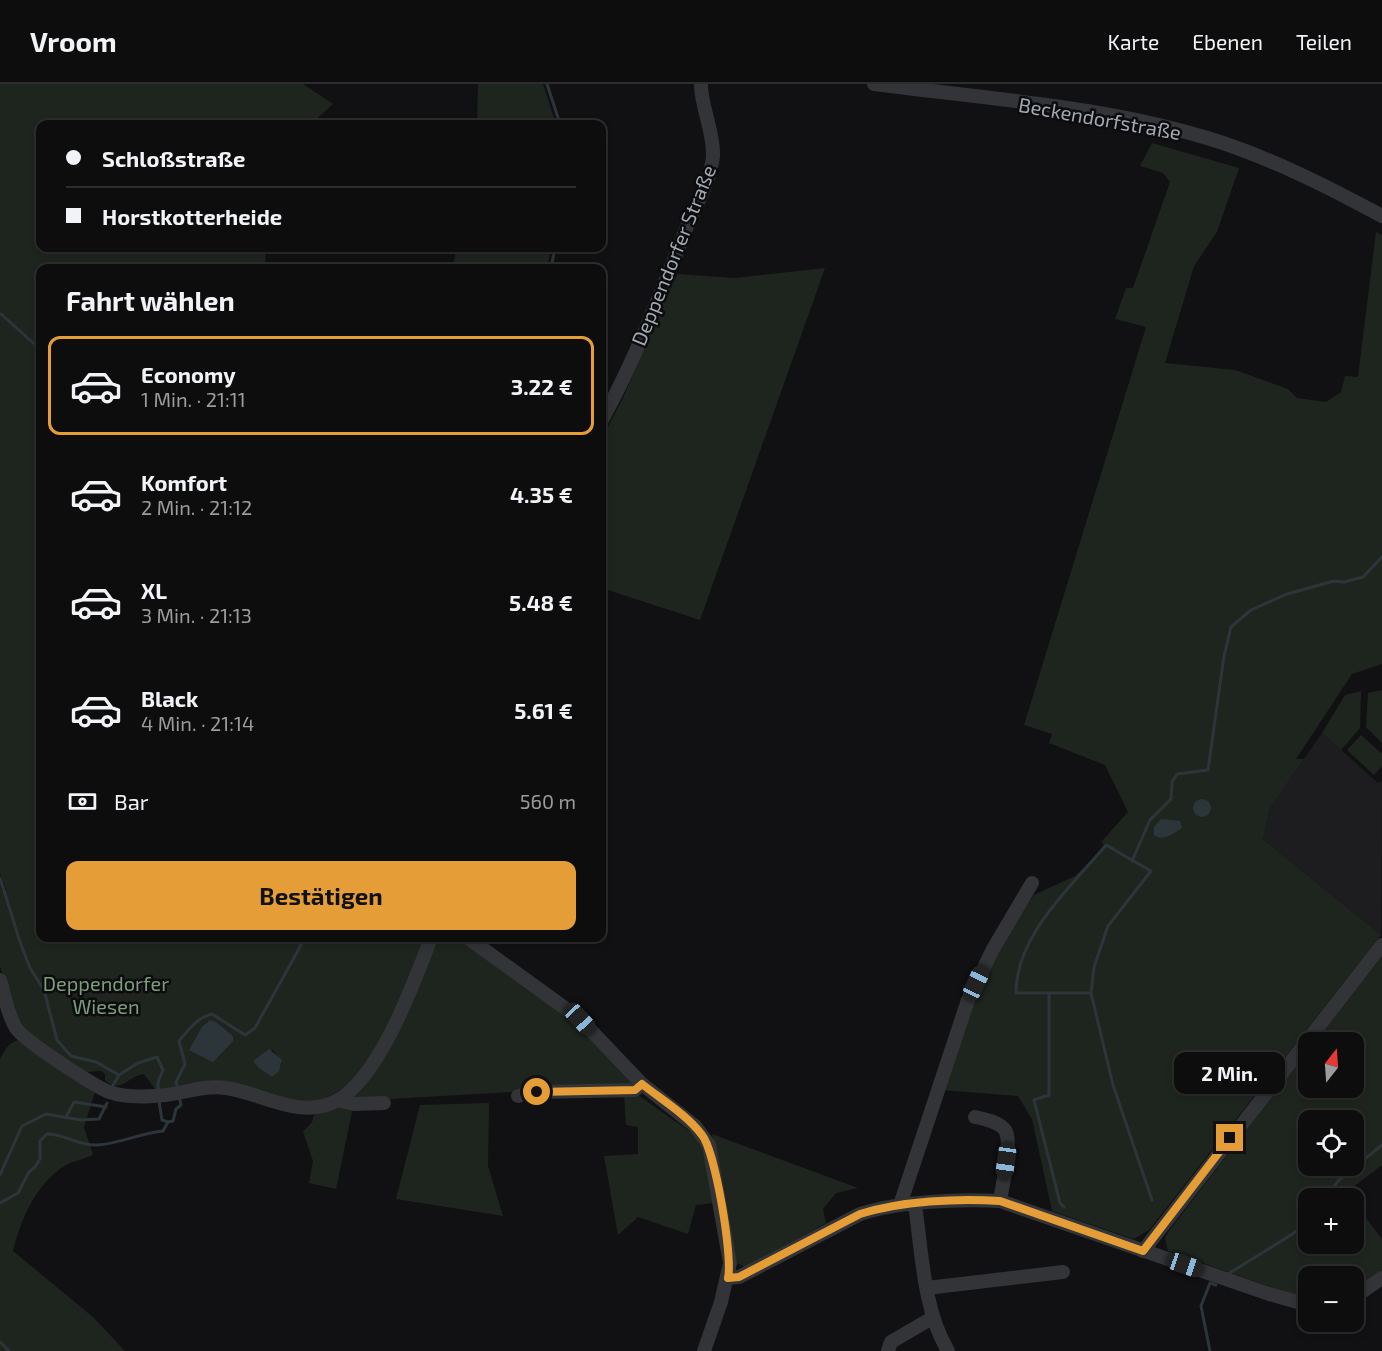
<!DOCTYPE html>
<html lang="de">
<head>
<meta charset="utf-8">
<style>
	:root { --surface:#0d0d0e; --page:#1b1b1c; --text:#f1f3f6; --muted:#9a9c9e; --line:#2d2d2e; --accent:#e59e37 }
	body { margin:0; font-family:"Exo 2",sans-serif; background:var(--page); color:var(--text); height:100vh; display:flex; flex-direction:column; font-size:22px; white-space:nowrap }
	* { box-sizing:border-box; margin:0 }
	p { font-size:20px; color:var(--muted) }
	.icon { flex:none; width:33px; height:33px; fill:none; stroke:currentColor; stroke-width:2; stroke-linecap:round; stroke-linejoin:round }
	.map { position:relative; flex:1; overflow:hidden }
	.panel { position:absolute; left:36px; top:180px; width:570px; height:678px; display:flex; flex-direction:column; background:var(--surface); border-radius:12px; box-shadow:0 3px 9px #0003,0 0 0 2px var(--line) }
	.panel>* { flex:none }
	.guide { position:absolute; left:36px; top:36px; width:570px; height:132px; border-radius:12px; box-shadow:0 3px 9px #0003,0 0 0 2px var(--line); display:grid; align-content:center; height:132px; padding:0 30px; background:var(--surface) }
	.needle { width:39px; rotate:17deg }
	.tools { position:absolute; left:1298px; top:948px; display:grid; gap:12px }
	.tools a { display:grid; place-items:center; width:66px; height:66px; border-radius:12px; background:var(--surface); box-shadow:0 3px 9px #0003,0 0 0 2px var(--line); font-size:30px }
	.end { position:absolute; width:27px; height:27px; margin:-14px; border:8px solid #e59e37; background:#111; box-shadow:0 0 0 3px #111 }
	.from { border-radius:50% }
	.bubble { position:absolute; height:42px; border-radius:12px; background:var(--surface); box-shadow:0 3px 9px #0003,0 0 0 2px var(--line); font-size:20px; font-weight:700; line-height:42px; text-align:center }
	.car { position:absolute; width:18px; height:36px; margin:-18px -9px; border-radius:8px; box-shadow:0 0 4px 2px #0007; background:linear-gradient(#222 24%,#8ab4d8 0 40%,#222 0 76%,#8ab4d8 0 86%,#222 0) }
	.guide b { display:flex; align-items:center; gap:21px; height:57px; font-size:22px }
	.guide b+b { border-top:2px solid var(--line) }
	.guide i { width:15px; height:15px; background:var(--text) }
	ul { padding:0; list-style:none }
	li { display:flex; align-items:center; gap:18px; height:99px; margin:0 12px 9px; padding:0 18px; border:3px solid transparent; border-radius:12px }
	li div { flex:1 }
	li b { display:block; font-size:22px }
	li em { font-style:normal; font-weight:700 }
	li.active { border-color:var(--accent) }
	li>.icon { width:54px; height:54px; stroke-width:1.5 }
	h2 { padding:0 30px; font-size:27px; line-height:72px }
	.pay { display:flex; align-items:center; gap:15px; height:66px; padding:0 30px; font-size:22px }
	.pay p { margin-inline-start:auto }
	.cta { display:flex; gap:12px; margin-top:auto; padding:12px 30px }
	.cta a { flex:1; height:69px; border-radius:12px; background:var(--accent); color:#111; font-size:24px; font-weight:700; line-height:69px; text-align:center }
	header { display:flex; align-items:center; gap:36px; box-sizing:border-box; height:84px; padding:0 30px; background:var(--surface); border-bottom:2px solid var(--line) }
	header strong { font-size:28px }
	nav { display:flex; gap:33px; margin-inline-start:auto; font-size:21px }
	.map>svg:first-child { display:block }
</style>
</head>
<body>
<header>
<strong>Vroom</strong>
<nav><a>Karte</a><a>Ebenen</a><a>Teilen</a></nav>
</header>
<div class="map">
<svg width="1382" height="1267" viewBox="0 0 1382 1267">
	<rect width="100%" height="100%" fill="#111113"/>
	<path fill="#1d1d1f" d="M1322 649 1378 699 1382 697 1381 851 1263 755 1270 724Z"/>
	<g fill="#1e251e" fill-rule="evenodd">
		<path d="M0 0H303L333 20 311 40H40V164H267L264 184H40V854H424C404 908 373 1015 303 1019 279 1020 248 1000 223 998 200 996 179 1007 155 1005L144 990C127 992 121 1011 105 996V990L101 987 86 988 28 951 18 935 0 883V799L2 806H6L0 789ZM273 966 282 980 272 993 253 977Z"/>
		<path d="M478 0H543L556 40H477Z"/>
		<path d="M1152 59 1239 84 1217 148 1194 182 1165 279 1235 286 1288 305 1297 314 1326 318 1341 308 1345 292 1358 293 1376 148 1382 151V580L1352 590 1296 675H1304L1270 724 1263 755 1381 851 1149 1146 1134 1155 1052 1127 1032 1035 1018 1012 941 1006 979 905 1017 834 1034 811 1075 792 1106 762 1101 758 1128 728 1105 681 1049 659 1052 650 1024 641 1146 243 1115 235 1126 204H1133L1170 98 1163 89 1140 82Z"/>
		<path d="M456 164H551L547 184H453Z"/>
		<path d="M825 184 700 536 602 504V354L622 316 677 190 735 194Z"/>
		<path d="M1382 606V659L1366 643 1368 609Z"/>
		<path d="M1361 607 1360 644 1341 666 1322 649 1345 611Z"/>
		<path d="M1361 651 1382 670V682L1374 691 1347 666Z"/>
		<path d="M436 854H460L572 934 633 997 632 1001 357 1017 351 1015Z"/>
		<path d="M1382 873V1081L1347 1108 1351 1114H1308V1160H1353V1117L1382 1155V1189L1353 1209V1192H1308V1216L1168 1167 1165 1154 1169 1147 1308 966V1004H1353V958H1314ZM1308 1036H1353V1082H1308Z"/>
		<path d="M20 956 95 1008 84 1043 93 1071C84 1075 74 1077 66 1081 36 1099 21 1135 13 1167L94 1234 125 1267H0V975C5 966 9 957 20 956Z"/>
		<path d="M624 1011H638L699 1054 705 1068 714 1119 696 1121 688 1150 638 1133 618 1151 604 1072 638 1070V1043L626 1041Z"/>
		<path d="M489 1019 488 1082 503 1132 396 1115 420 1021Z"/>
		<path d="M340 1022 353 1023 336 1105 309 1099 313 1077 303 1048 312 1038 314 1031Z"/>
		<path d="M712 1050 858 1104 836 1109 823 1125 826 1139 745 1183 737 1179Z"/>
	</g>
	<g fill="#2c353a">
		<circle cx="1202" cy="724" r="9"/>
		<path d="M1161 735 1180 737 1182 744C1174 749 1163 758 1154 751V743Z"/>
		<path d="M210 936 216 938 233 952V957L213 978 189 966 202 943Z"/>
		<path d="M269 965 282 976 279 987 272 993 259 984 253 977Z"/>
	</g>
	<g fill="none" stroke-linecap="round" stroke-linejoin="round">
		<g stroke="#2c353a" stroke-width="3">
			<path d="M547 0 560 40"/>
			<path d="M551 184 555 164"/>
			<path d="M1 230 40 265"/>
			<path d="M1132 777 1150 736 1171 715 1172 698 1177 690 1208 686 1224 572 1231 543 1251 526 1287 510 1334 497 1344 498 1363 493 1382 473"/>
			<path d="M0 794 20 858 30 884 44 906 57 956 71 972 96 978 119 991 112 1003"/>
			<path d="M1049 909V1011L1034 1016 1060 1119 1064 1123"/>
			<path d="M1091 909H1016C1016 851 1071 803 1106 761L1151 787 1108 842 1094 883 1091 909 1113 1001 1152 1116"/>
			<path d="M119 991 138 979 157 973 163 986 158 998V1008"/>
			<path d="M178 1005 176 998 185 980 179 957C189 945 197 934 212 930L245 951 255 944 305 854"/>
			<path d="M159 1017 162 1036 168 1038"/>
			<path d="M66 1033 74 1018 106 1023"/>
			<path d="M0 1091 22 1042 46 1030 81 1036 99 1035 107 1019"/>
			<path d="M1326 1114 1338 1097 1382 1061"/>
			<path d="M0 1119 18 1109 29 1088 35 1083 40 1075V1057L47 1050C65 1050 79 1062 97 1061 120 1060 140 1049 163 1047L168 1038 173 1037 176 1025 181 1021 179 1012"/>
			<path d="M1228 1190 1294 1149 1308 1136"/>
			<path d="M0 1258 9 1267"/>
			<path d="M1210 1267 1201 1222 1210 1199 1216 1201"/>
		</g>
		<g stroke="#323437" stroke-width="14">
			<path d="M874 0C989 15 1109 22 1220 58 1277 77 1330 104 1382 132"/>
			<path d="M602 336C636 274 662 206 688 140 697 119 711 95 713 72 714 47 701 24 701 0"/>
			<path d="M468 854 580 935 642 1000 695 1042 709 1061 730 1179 721 1218 704 1267"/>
			<path d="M0 896C5 911 7 930 16 944 23 956 94 1002 109 1008 123 1013 140 1013 154 1012 179 1012 202 1000 226 1004 263 1009 299 1036 336 1017 380 994 414 898 431 854"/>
			<path d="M518 1012 537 1008 635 1006 642 1000"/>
			<path d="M338 1016 354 1020 384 1019"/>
			<path d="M975 1033C985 1035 999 1038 1005 1046 1013 1058 1002 1102 1000 1117"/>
			<path d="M900 1121 968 916 993 865 1032 799"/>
			<path d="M915 1121C922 1168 923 1225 948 1267"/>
			<path d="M1143 1167 1382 861"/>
			<path d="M728 1194 739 1193 860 1130C901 1117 958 1115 1000 1117L1269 1210 1308 1221"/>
			<path d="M927 1204 1063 1188"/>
			<path d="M1353 1214 1382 1194"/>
			<path d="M888 1267 891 1258 927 1237 934 1236"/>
		</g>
	</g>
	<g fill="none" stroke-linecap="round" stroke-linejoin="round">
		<path stroke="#e59e37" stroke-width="8" d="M537 1008 635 1006 642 1000C662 1016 687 1031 702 1051 715 1067 733 1172 728 1194L739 1193 860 1130C901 1117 958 1114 1000 1117L1143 1167 1230 1054"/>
	</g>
	<g text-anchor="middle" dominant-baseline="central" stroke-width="5" stroke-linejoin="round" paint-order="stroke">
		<g font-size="20" fill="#a3a9b2" stroke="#0c0c0e">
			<text transform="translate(1100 34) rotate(10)">Beckendorfstraße</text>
			<text transform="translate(673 171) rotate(-68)">Deppendorfer Straße</text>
		</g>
		<g font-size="20" fill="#7c9c7b" stroke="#0c0c0e">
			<text x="106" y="899">Deppendorfer<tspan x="106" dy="23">Wiesen</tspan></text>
		</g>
	</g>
</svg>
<div class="tools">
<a><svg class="needle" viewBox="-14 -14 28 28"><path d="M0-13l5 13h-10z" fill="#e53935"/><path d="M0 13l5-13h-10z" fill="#9a9c9e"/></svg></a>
<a><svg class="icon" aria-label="locate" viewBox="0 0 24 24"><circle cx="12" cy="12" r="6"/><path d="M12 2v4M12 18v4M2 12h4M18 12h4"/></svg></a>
<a>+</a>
<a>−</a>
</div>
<i class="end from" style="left:537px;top:1008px"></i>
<i class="end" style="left:1230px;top:1054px"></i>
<div class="bubble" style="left:1174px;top:968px;width:111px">2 Min.</div>
<i class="car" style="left:976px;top:899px;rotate:25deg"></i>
<i class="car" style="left:580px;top:935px;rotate:137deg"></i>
<i class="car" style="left:1006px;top:1077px;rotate:188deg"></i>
<i class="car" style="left:1185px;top:1181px;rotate:109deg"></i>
<div class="guide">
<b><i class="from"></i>Schloßstraße</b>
<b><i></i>Horstkotterheide</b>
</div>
<section class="panel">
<h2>Fahrt wählen</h2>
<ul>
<li class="active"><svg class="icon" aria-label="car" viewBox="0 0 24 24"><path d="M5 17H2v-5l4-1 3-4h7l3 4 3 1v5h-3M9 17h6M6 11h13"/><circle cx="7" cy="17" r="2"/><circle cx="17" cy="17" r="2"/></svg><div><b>Economy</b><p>1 Min. · 21:11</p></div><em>3.22 €</em></li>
<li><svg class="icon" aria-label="car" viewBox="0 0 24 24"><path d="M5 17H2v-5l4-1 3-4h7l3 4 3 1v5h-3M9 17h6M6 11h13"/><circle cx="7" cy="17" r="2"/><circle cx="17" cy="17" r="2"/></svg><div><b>Komfort</b><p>2 Min. · 21:12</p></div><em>4.35 €</em></li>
<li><svg class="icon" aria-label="car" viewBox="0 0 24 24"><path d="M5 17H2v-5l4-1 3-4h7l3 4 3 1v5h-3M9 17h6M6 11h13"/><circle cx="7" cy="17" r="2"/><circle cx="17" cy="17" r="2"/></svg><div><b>XL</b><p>3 Min. · 21:13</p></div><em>5.48 €</em></li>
<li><svg class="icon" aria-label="car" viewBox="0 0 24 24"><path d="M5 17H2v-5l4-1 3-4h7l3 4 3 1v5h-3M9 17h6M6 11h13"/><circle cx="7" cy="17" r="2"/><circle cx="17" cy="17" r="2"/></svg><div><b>Black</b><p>4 Min. · 21:14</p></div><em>5.61 €</em></li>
</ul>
<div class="pay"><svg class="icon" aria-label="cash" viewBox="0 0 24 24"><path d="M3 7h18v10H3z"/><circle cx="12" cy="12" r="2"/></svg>Bar<p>560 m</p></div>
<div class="cta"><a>Bestätigen</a></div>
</section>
</div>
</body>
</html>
